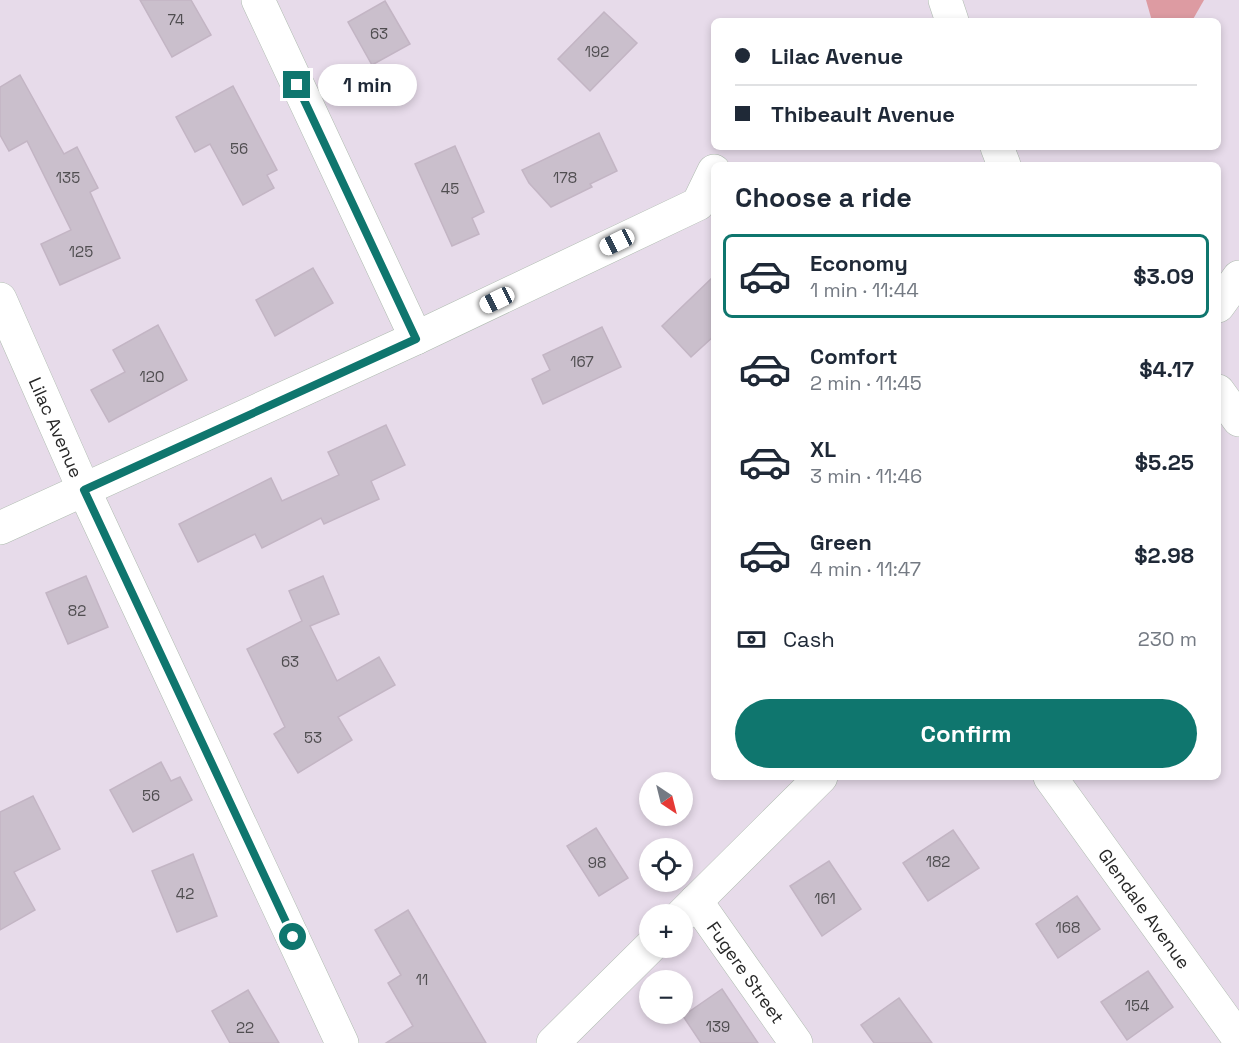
<!DOCTYPE html>
<html lang="en">
<head>
<meta charset="utf-8">
<style>
	:root { --surface:#fff; --page:#f2f2f3; --text:#1f2937; --muted:#747a83; --line:#e0e1e3; --accent:#0f766e }
	body { margin:0; font-family:"Space Grotesk",sans-serif; background:var(--page); color:var(--text); height:100vh; display:flex; flex-direction:column; font-size:22px; white-space:nowrap }
	* { box-sizing:border-box; margin:0 }
	p { font-size:20px; color:var(--muted) }
	.icon { flex:none; width:33px; height:33px; fill:none; stroke:currentColor; stroke-width:2; stroke-linecap:round; stroke-linejoin:round }
	.map { position:relative; flex:1; overflow:hidden }
	.panel { position:absolute; left:711px; top:162px; width:510px; height:618px; display:flex; flex-direction:column; background:var(--surface); border-radius:9px; box-shadow:0 3px 9px #0003 }
	.panel>* { flex:none }
	.banner { position:absolute; left:711px; top:18px; width:510px; height:132px; border-radius:9px; box-shadow:0 3px 9px #0003; display:grid; align-content:center; height:132px; padding:0 24px; background:var(--surface) }
	.needle { width:39px; rotate:145deg }
	.tools { position:absolute; left:639px; top:772px; display:grid; gap:12px }
	.tools a { display:grid; place-items:center; width:54px; height:54px; border-radius:50%; background:var(--surface); box-shadow:0 3px 9px #0003; font-size:30px }
	.end { position:absolute; width:27px; height:27px; margin:-14px; border:8px solid #0f766e; background:#fff; box-shadow:0 0 0 3px #fff }
	.from { border-radius:50% }
	.bubble { position:absolute; height:42px; border-radius:21px; background:var(--surface); box-shadow:0 3px 9px #0003; font-size:20px; font-weight:700; line-height:42px; text-align:center }
	.car { position:absolute; width:18px; height:36px; margin:-18px -9px; border-radius:8px; box-shadow:0 0 4px 2px #0007; background:linear-gradient(#fff 24%,#345 0 40%,#fff 0 76%,#345 0 86%,#fff 0) }
	.banner b { display:flex; align-items:center; gap:21px; height:57px; font-size:22px }
	.banner b+b { border-top:2px solid var(--line) }
	.banner i { width:15px; height:15px; background:var(--text) }
	ul { padding:0; list-style:none }
	li { display:flex; align-items:center; gap:18px; height:84px; margin:0 12px 9px; padding:0 12px; border:3px solid transparent; border-radius:9px }
	li div { flex:1 }
	li b { display:block; font-size:22px }
	li em { font-style:normal; font-weight:700 }
	li.active { border-color:var(--accent) }
	li>.icon { width:54px; height:54px; stroke-width:1.5 }
	h2 { padding:0 24px; font-size:27px; line-height:72px }
	.pay { display:flex; align-items:center; gap:15px; height:66px; padding:0 24px; font-size:22px }
	.pay p { margin-inline-start:auto }
	.primary-button { display:flex; gap:12px; margin-top:auto; padding:12px 24px }
	.primary-button a { flex:1; height:69px; border-radius:36px; background:var(--accent); color:#fff; font-size:24px; font-weight:700; line-height:69px; text-align:center }
	.map>svg:first-child { display:block }
</style>
</head>
<body>
<div class="map">
<svg width="1239" height="1043" viewBox="0 0 1239 1043">
	<rect width="100%" height="100%" fill="#e7dbea"/>
	<path fill="#dd9ba2" d="M1146 0H1204L1192 21H1152Z"/>
	<g fill="#cabfcc" stroke="#c3b5c4" stroke-width="1.5">
		<path d="M140 0H191L211 35 172 57Z"/>
		<path d="M385 1 410 44 372 65 348 22Z"/>
		<path d="M604 12 637 43 590 91 558 59Z"/>
		<path d="M20 75 64 154 77 147 98 188 90 192 120 258 60 285 41 244 71 230 27 141 9 151 0 135V87Z"/>
		<path d="M233 86 277 170 267 175 274 188 243 205 210 144 195 152 176 117Z"/>
		<path d="M599 133 617 171 590 184 592 187 551 207 529 183 522 170Z"/>
		<path d="M455 146 484 212 472 218 479 234 452 246 415 164Z"/>
		<path d="M313 268 333 303 275 336 256 300Z"/>
		<path d="M714 276V336L691 357 662 326Z"/>
		<path d="M158 325 187 380 109 422 91 390 125 372 113 350Z"/>
		<path d="M602 327 621 367 543 404 532 379 550 370 543 355Z"/>
		<path d="M386 425 405 465 371 481 379 499 324 524 321 518 262 548 255 534 198 562 179 524 271 478 282 501 339 475 328 452Z"/>
		<path d="M86 576 108 627 68 644 46 593Z"/>
		<path d="M323 576 339 614 310 626 337 681 379 657 395 685 338 717 352 740 298 773 274 734 285 727 247 649 302 621 289 591Z"/>
		<path d="M161 762 171 781 180 777 192 800 133 832 110 790Z"/>
		<path d="M33 796 60 849 14 872 35 910 0 930V812Z"/>
		<path d="M596 828 628 878 599 896 567 846Z"/>
		<path d="M953 830 979 868 928 901 903 863Z"/>
		<path d="M193 854 217 916 177 932 152 871Z"/>
		<path d="M829 861 861 909 822 936 790 886Z"/>
		<path d="M1077 896 1100 929 1058 958 1036 924Z"/>
		<path d="M408 910 486 1043H386L413 1026 388 983 401 975 375 930Z"/>
		<path d="M1148 971 1173 1007 1127 1040 1101 1002Z"/>
		<path d="M722 989 758 1043H701L683 1016Z"/>
		<path d="M248 990 279 1043H230L212 1011Z"/>
		<path d="M899 998 932 1043H874L861 1025Z"/>
	</g>
	<g fill="none" stroke-linecap="round" stroke-linejoin="round">
		<defs>
			<g id="minor">
				<path d="M258 0 416 338"/>
				<path d="M945 0 952 21"/>
				<path d="M997 147 1004 165"/>
				<path id="s1" d="M0 299 84 490 342 1043"/>
				<path d="M1218 306 1239 277"/>
				<path d="M1218 391 1239 420"/>
				<path d="M0 528 416 338 698 204 714 171"/>
				<path id="s2" d="M1050 777 1239 1039"/>
				<path id="s3" d="M696 901 796 1043"/>
				<path d="M682 915 821 777"/>
				<path d="M553 1043 650 947"/>
			</g>
		</defs>
		<use href="#minor" stroke="#aebbaf" stroke-width="34"/>
		<use href="#minor" stroke="#fff" stroke-width="33"/>
	</g>
	<g fill="none" stroke-linecap="round" stroke-linejoin="round">
		<path stroke="#0f766e" stroke-width="8" d="M293 937 84 490 416 339 297 85"/>
	</g>
	<g text-anchor="middle" dominant-baseline="central" stroke-width="4.5" stroke-linejoin="round" paint-order="stroke">
		<g font-size="15" fill="#504e51">
			<text x="176" y="19">74</text>
			<text x="379" y="33">63</text>
			<text x="597" y="51">192</text>
			<text x="239" y="148">56</text>
			<text x="68" y="177">135</text>
			<text x="565" y="177">178</text>
			<text x="450" y="188">45</text>
			<text x="81" y="251">125</text>
			<text x="582" y="361">167</text>
			<text x="152" y="376">120</text>
			<text x="77" y="610">82</text>
			<text x="290" y="661">63</text>
			<text x="313" y="737">53</text>
			<text x="151" y="795">56</text>
			<text x="938" y="861">182</text>
			<text x="597" y="862">98</text>
			<text x="185" y="893">42</text>
			<text x="825" y="898">161</text>
			<text x="1068" y="927">168</text>
			<text x="422" y="979">11</text>
			<text x="1137" y="1005">154</text>
			<text x="718" y="1026">139</text>
			<text x="245" y="1027">22</text>
		</g>
		<g font-size="18" fill="#282828" stroke="#fff">
			<text stroke="none"><textPath href="#s1" startOffset="140">Lilac Avenue</textPath></text>
			<text stroke="none"><textPath href="#s2" startOffset="162">Glendale Avenue</textPath></text>
			<text stroke="none"><textPath href="#s3" startOffset="87">Fugere Street</textPath></text>
		</g>
	</g>
</svg>
<div class="tools">
<a><svg class="needle" viewBox="-14 -14 28 28"><path d="M0-13l5 13h-10z" fill="#e53935"/><path d="M0 13l5-13h-10z" fill="#747a83"/></svg></a>
<a><svg class="icon" aria-label="locate" viewBox="0 0 24 24"><circle cx="12" cy="12" r="6"/><path d="M12 2v4M12 18v4M2 12h4M18 12h4"/></svg></a>
<a>+</a>
<a>−</a>
</div>
<i class="end from" style="left:293px;top:937px"></i>
<i class="end" style="left:297px;top:85px"></i>
<div class="bubble" style="left:318px;top:64px;width:99px">1 min</div>
<i class="car" style="left:617px;top:242px;rotate:244deg"></i>
<i class="car" style="left:497px;top:300px;rotate:244deg"></i>
<div class="banner">
<b><i class="from"></i>Lilac Avenue</b>
<b><i></i>Thibeault Avenue</b>
</div>
<section class="panel">
<h2>Choose a ride</h2>
<ul>
<li class="active"><svg class="icon" aria-label="car" viewBox="0 0 24 24"><path d="M5 17H2v-5l4-1 3-4h7l3 4 3 1v5h-3M9 17h6M6 11h13"/><circle cx="7" cy="17" r="2"/><circle cx="17" cy="17" r="2"/></svg><div><b>Economy</b><p>1 min · 11:44</p></div><em>$3.09</em></li>
<li><svg class="icon" aria-label="car" viewBox="0 0 24 24"><path d="M5 17H2v-5l4-1 3-4h7l3 4 3 1v5h-3M9 17h6M6 11h13"/><circle cx="7" cy="17" r="2"/><circle cx="17" cy="17" r="2"/></svg><div><b>Comfort</b><p>2 min · 11:45</p></div><em>$4.17</em></li>
<li><svg class="icon" aria-label="car" viewBox="0 0 24 24"><path d="M5 17H2v-5l4-1 3-4h7l3 4 3 1v5h-3M9 17h6M6 11h13"/><circle cx="7" cy="17" r="2"/><circle cx="17" cy="17" r="2"/></svg><div><b>XL</b><p>3 min · 11:46</p></div><em>$5.25</em></li>
<li><svg class="icon" aria-label="car" viewBox="0 0 24 24"><path d="M5 17H2v-5l4-1 3-4h7l3 4 3 1v5h-3M9 17h6M6 11h13"/><circle cx="7" cy="17" r="2"/><circle cx="17" cy="17" r="2"/></svg><div><b>Green</b><p>4 min · 11:47</p></div><em>$2.98</em></li>
</ul>
<div class="pay"><svg class="icon" aria-label="cash" viewBox="0 0 24 24"><path d="M3 7h18v10H3z"/><circle cx="12" cy="12" r="2"/></svg>Cash<p>230 m</p></div>
<div class="primary-button"><a>Confirm</a></div>
</section>
</div>
</body>
</html>
